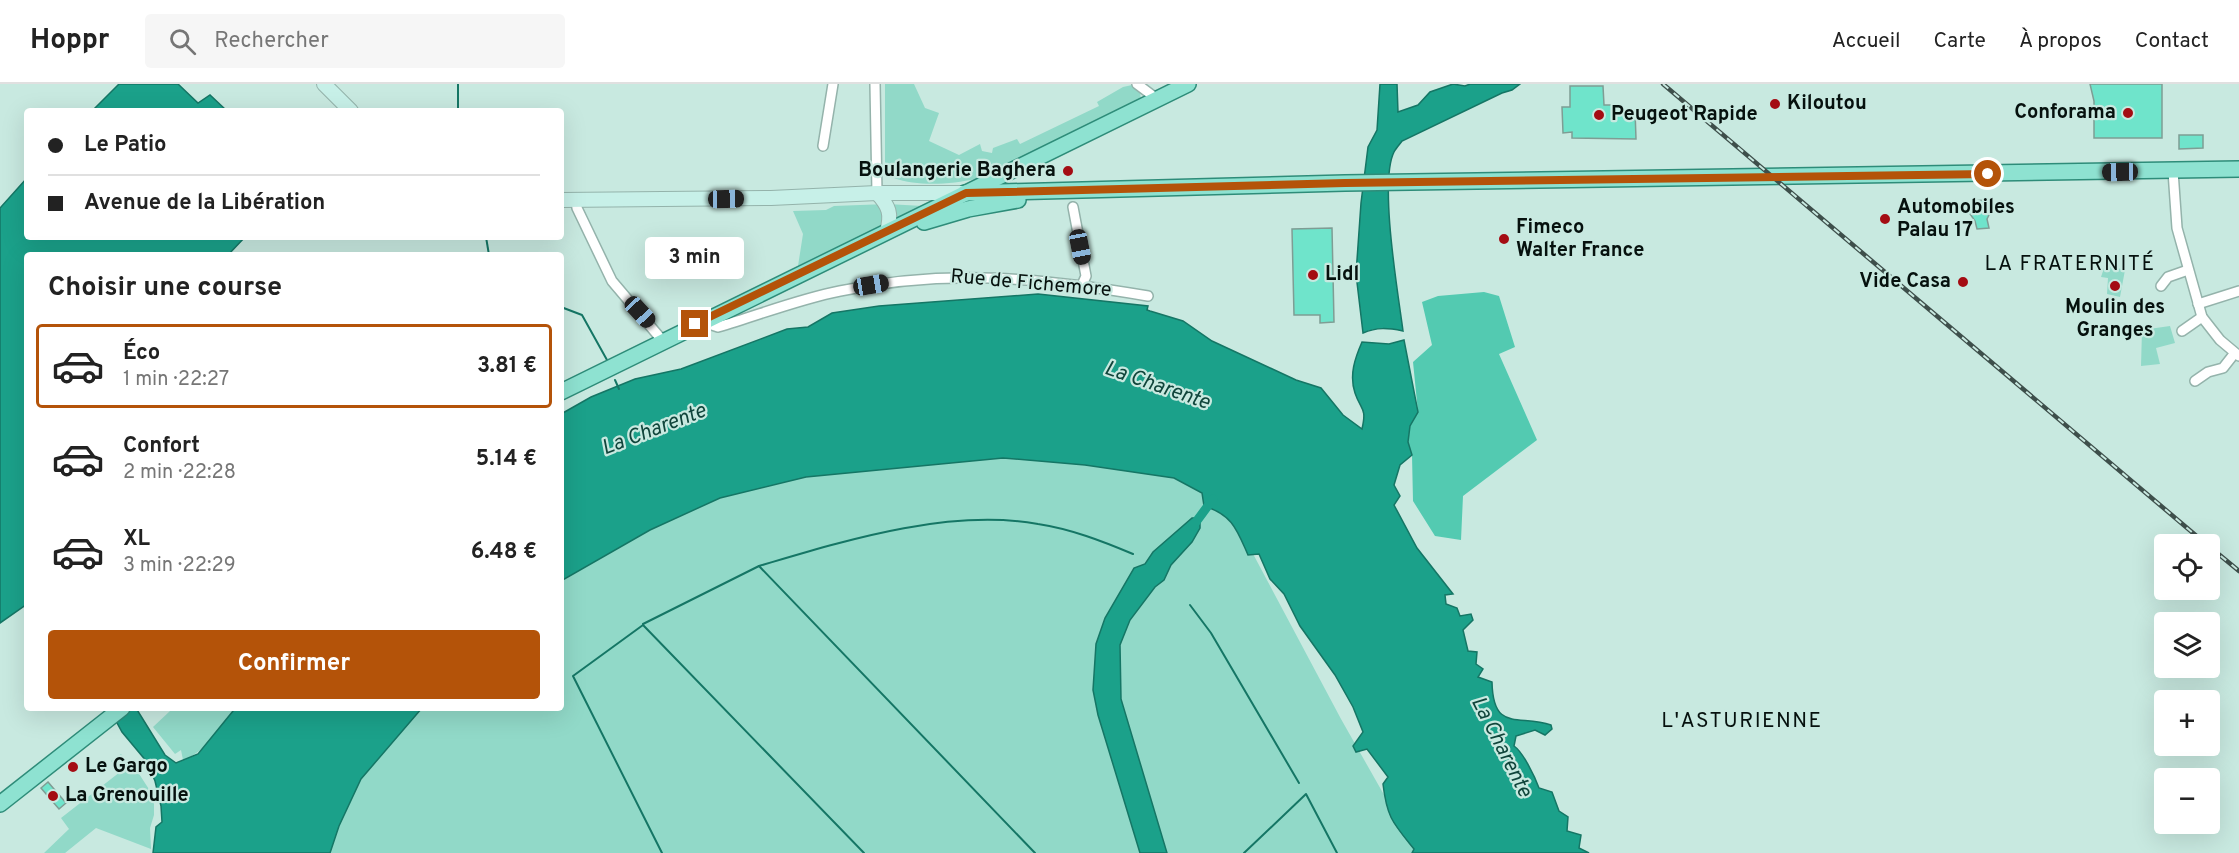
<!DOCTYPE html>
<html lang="fr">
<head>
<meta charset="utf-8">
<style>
	:root { --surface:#fff; --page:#f6f6f6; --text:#222; --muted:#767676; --line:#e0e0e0; --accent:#b45309 }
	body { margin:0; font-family:Overpass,sans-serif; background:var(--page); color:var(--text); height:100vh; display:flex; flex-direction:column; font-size:22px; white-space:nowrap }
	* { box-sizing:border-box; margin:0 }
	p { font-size:20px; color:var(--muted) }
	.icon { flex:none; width:33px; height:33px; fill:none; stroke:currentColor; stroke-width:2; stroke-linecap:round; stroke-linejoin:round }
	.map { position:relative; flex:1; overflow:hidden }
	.panel { position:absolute; left:24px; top:168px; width:540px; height:459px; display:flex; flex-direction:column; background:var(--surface); border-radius:6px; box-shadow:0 6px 24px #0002 }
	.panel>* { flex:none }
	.hud { position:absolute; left:24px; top:24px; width:540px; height:132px; border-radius:6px; box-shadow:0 6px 24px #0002; display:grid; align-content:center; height:132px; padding:0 24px; background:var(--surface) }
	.buttons { position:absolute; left:2154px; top:450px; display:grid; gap:12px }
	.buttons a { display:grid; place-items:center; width:66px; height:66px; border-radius:6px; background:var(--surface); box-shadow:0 6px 24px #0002; font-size:30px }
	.end { position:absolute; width:27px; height:27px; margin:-14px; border:8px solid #b45309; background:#fff; box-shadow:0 0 0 3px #fff }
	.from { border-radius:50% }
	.bubble { position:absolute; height:42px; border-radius:6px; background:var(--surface); box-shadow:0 6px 24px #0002; font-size:20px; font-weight:700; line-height:42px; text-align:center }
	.car { position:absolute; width:18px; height:36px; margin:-18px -9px; border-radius:8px; box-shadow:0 0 4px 2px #0007; background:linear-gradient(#222 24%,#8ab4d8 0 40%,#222 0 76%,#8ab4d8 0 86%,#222 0) }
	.hud b { display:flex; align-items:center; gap:21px; height:57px; font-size:22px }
	.hud b+b { border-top:2px solid var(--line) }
	.hud i { width:15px; height:15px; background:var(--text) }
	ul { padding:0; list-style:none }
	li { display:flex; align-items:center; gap:18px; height:84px; margin:0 12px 9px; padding:0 12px; border:3px solid transparent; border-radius:6px }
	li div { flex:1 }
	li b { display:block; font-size:22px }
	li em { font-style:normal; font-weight:700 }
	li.current { border-color:var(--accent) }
	li>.icon { width:54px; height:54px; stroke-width:1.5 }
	h2 { padding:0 24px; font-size:27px; line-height:72px }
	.action { display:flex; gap:12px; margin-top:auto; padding:12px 24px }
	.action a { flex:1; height:69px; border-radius:6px; background:var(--accent); color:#fff; font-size:24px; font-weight:700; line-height:69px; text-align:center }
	header { display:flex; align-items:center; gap:36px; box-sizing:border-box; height:84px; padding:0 30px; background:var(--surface); border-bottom:2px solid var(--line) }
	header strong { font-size:28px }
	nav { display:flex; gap:33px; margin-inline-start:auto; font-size:21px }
	.search { width:420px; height:54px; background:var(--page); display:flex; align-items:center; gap:15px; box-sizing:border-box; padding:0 21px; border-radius:6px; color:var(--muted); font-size:22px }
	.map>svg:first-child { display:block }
</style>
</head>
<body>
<header>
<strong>Hoppr</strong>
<div class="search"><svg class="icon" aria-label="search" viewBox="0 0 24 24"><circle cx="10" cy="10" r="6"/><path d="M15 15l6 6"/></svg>Rechercher</div>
<nav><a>Accueil</a><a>Carte</a><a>À propos</a><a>Contact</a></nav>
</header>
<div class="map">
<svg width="2239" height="769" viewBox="0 0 2239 769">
	<rect width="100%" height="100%" fill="#c8e9e0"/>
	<g fill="#91d9c8">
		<path d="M885 0H914L925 24 939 29 929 57 959 71 980 60 982 67 992 69 993 64 1017 55 1020 60 1099 22 1097 18 1123 3 1132 1 1140 6 1141 18 976 95C951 100 919 103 894 94L885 78Z"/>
		<path d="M887 120 923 122 798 182 803 150 793 127 826 126 834 122Z"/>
		<path d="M2105 181 2125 186 2120 213 2107 210 2108 194 2101 193Z"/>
		<path d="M2170 242 2175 259 2156 264 2160 280 2141 282 2142 246Z"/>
		<path d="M1004 340 1218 404 1341 635 1417 769H314L392 624H561V460L573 449Z"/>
		<path d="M168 624H232L233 627C218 647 207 667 183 676L181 666 175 670 153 643 170 627Z"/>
		<path d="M121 670 128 680 132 679 154 713V731L150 744 151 765 96 744 65 769H44L69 745 61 734 120 688 111 677Z"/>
	</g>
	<path fill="#53cab1" d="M1484 208 1499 212 1515 263 1499 270 1537 356 1463 412 1461 456 1435 452 1413 417 1412 371 1408 358 1410 342 1418 328 1413 278 1432 261 1422 218 1438 212Z"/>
	<g fill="#1ba18a" stroke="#157665" stroke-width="1.5">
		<path d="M119 0H178L198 19 210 11 227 27H92Z"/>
		<path d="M1380 0H1397L1398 28 1418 21 1430 8 1453 0 1465 2 1470 0H1520L1512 6 1502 9 1402 57C1400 60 1396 64 1394 68 1379 98 1398 209 1403 247 1388 244 1377 243 1363 249L1356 190 1361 119 1368 63 1377 46Z"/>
		<path d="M27 94V153H245L228 171H27V520L0 539V124Z"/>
		<path d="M1038 210 1148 222 1147 226 1150 227 1183 237 1212 257 1296 296 1321 304 1343 331 1362 345C1367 323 1361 327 1355 309 1349 291 1355 274 1362 258L1389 260 1404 256 1418 328 1410 342 1408 358 1412 371 1400 381 1394 401 1400 412 1394 421 1417 464 1453 510 1445 511 1446 520 1457 524 1460 532 1471 530 1473 536 1463 546 1468 567 1477 568 1476 580 1483 585 1478 593 1492 598C1493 649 1519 630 1551 641L1552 645 1545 651 1535 646 1516 652 1514 662C1523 668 1535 693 1539 704L1552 708 1559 727 1568 733 1567 747 1581 751 1579 764 1589 769H1412L1414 765C1393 739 1387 734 1383 700L1388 693 1367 665 1356 668 1353 662 1363 648 1353 623 1335 591 1300 542 1284 510 1270 495 1259 470 1248 471C1237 446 1233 431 1204 422L1202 409 1174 394 1085 381 1003 374 806 393 720 414 650 446 561 497V330L591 313 635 295 681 285 787 245 808 243 832 229 879 222Z"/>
		<path d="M1192 434H1200V444L1192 458 1171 481 1164 496 1155 503 1130 536 1120 561 1121 615 1167 769H1140L1098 631 1093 606 1096 560 1105 534 1134 484 1145 480 1153 468Z"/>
		<path d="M109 624H136L165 671 176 679 198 670 233 627 232 624H422L361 695 339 742 330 769H153L156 743 162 738 161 722 155 697 147 678 122 648Z"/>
	</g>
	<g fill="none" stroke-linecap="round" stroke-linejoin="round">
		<g stroke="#157665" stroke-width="2">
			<path d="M458 0V27"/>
			<path d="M486 153 489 171"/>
			<path d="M561 223 582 231 607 276"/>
			<path d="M615 296 619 305"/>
			<path d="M759 482C844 457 948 424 1038 440 1071 445 1102 457 1133 470"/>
			<path d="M1190 521 1211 549 1299 699"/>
			<path d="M643 540 759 482 1035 769"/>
			<path d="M662 769 573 592 643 541 864 769"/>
			<path d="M1244 769 1306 710 1337 769"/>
		</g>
		<path stroke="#1ba18a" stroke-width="9" d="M1193 442 1213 415"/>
	</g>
	<g fill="#6fe4cb" stroke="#7e9d94" stroke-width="1.5">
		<path d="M2090 0H2162V54H2094V17Z"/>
		<path d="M1570 2H1603L1604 21H1612V26H1635L1636 55 1572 54V48L1563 49 1562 23H1570Z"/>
		<path d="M2179 51H2203V64L2179 65Z"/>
		<path d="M1985 116 1992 125 1987 135 1989 144 1977 145 1975 137 1968 127 1973 117Z"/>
		<path d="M1332 144 1334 238 1320 239V231H1294L1292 145Z"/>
		<path d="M48 698 66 719 59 725 41 704Z"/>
	</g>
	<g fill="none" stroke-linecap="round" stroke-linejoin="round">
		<defs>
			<g id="minor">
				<path d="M875 0 877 109"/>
				<path d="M1137 0 1157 15"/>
				<path d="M823 62 833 0"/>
				<path d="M2173 87 2177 144 2202 233 2220 256 2239 272"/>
				<path d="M576 116 577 124 612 197 662 256"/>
				<path d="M1073 123 1086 192 1082 201"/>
				<path d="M2161 202 2168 193 2188 186"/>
				<path d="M2198 220 2239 207"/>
				<path d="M709 234 712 241 718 243C759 231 799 215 840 207 948 184 1040 194 1148 212"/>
				<path d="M2182 247 2202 233"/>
				<path d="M2195 297 2208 288 2223 284 2234 270"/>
			</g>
			<g id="secondary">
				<path d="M324 0 351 27"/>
				<path d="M877 109C889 122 892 130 887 147"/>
				<path d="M561 116 771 114 877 109H965"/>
			</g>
			<g id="primary">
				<path d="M965 109 1345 99 2239 85"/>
				<path d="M924 138 968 125 1018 116"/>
				<path d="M561 308 1188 0"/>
				<path d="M0 720 122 624"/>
			</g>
		</defs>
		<use href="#minor" stroke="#94b3ab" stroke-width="12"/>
		<use href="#secondary" stroke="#94b3ab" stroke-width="16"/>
		<use href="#primary" stroke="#2e8c79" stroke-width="18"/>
		<use href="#minor" stroke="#fff" stroke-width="9"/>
		<use href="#secondary" stroke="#c7f0e8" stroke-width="14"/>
		<use href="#primary" stroke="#8ee2d1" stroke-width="15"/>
		<defs>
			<g id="rail">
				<path d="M1663 0 2206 460"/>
				<path d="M2210 463 2239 487"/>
			</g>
		</defs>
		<use href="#rail" stroke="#3e4f4b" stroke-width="4.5"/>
		<use href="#rail" stroke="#c8e9e0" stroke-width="2" stroke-dasharray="7" stroke-linecap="butt"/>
	</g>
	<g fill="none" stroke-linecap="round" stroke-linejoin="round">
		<path stroke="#b45309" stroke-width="8" d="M695 240 966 109 1345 99 1988 90"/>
	</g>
	<g fill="#a40c13" stroke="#c8e9e0" stroke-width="2">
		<circle cx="1775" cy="20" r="6"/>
		<circle cx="2128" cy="29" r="6"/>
		<circle cx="1599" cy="31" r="6"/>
		<circle cx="1068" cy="87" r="6"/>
		<circle cx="1885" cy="135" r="6"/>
		<circle cx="1504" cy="155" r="6"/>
		<circle cx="1313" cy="191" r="6"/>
		<circle cx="1963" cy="198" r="6"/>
		<circle cx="2115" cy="202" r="6"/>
		<circle cx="73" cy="683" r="6"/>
		<circle cx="53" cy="712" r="6"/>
	</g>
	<g text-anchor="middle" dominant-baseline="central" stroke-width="4.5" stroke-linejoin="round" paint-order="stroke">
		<g font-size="20" font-weight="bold" fill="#06110e" stroke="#c8e9e0" text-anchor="start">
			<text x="1787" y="20">Kiloutou</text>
			<text x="2116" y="29" text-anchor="end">Conforama</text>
			<text x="1611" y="31">Peugeot Rapide</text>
			<text x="1056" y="87" text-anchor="end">Boulangerie Baghera</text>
			<text x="1897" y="124">Automobiles<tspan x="1897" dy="23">Palau 17</tspan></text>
			<text x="1516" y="144">Fimeco<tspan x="1516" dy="23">Walter France</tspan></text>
			<text x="1325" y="191">Lidl</text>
			<text x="1951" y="198" text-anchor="end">Vide Casa</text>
			<text x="2115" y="224" text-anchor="middle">Moulin des<tspan x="2115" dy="23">Granges</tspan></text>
			<text x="85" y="683">Le Gargo</text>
			<text x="65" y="712">La Grenouille</text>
		</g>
		<g font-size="20" fill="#06110e" stroke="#c8e9e0">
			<text transform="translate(1031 200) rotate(5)">Rue de Fichemore</text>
		</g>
		<g font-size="21" letter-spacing="1.5" fill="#06110e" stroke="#c8e9e0">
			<text x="2070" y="180">LA FRATERNITÉ</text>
			<text x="1742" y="637">L'ASTURIENNE</text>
		</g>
		<g font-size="21" font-style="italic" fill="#10453b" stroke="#c8e9e0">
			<text transform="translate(1157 302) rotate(19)">La Charente</text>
			<text transform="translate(654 346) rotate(-21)">La Charente</text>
			<text transform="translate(1501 663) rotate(63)">La Charente</text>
		</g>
	</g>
</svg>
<div class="buttons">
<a><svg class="icon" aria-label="locate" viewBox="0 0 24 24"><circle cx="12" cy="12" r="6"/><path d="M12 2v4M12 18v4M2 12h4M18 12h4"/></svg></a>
<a><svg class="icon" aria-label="layers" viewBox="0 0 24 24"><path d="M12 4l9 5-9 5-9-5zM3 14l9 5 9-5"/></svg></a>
<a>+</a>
<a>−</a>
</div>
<i class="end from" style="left:1988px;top:90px"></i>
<i class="end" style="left:695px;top:240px"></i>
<div class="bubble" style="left:645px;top:153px;width:99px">3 min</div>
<i class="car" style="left:2120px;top:88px;rotate:269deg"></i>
<i class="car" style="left:726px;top:115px;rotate:89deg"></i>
<i class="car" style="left:1080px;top:163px;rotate:169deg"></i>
<i class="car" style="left:871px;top:201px;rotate:80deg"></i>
<i class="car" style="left:640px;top:228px;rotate:137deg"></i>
<div class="hud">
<b><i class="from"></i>Le Patio</b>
<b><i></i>Avenue de la Libération</b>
</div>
<section class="panel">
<h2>Choisir une course</h2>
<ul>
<li class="current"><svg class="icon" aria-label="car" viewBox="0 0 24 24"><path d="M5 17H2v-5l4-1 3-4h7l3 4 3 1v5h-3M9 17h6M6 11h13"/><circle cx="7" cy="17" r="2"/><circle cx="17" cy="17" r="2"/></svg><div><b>Éco</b><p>1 min · 22:27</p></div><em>3.81 €</em></li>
<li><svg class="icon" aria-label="car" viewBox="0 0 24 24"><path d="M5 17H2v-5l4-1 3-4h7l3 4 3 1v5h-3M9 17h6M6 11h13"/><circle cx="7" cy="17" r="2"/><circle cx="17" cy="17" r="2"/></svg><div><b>Confort</b><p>2 min · 22:28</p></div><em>5.14 €</em></li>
<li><svg class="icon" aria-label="car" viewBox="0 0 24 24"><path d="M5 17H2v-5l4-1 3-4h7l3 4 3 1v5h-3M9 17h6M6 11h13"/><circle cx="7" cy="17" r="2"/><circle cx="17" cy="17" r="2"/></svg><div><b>XL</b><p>3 min · 22:29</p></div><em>6.48 €</em></li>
</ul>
<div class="action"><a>Confirmer</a></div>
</section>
</div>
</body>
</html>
